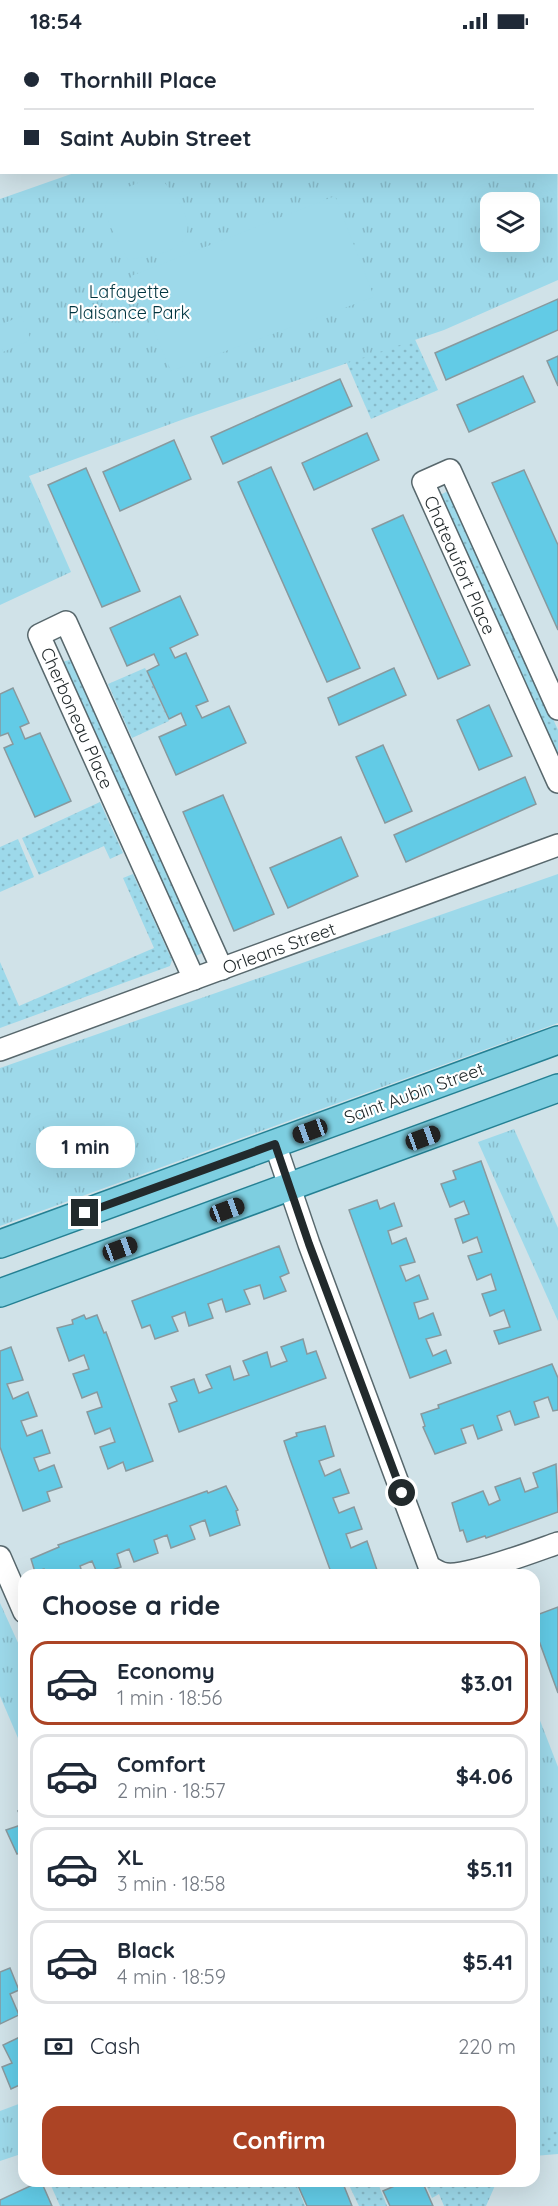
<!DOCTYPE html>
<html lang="en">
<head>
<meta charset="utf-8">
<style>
	:root { --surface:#fff; --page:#f2f2f3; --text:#1f2937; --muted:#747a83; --line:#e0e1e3; --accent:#ac4425 }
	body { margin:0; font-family:Quicksand,sans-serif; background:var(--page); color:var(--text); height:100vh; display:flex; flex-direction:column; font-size:22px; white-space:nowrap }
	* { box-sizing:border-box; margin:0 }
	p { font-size:20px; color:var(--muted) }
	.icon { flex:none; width:33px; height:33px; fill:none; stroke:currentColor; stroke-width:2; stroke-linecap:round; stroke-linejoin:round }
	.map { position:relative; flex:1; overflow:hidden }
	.drawer { position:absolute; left:18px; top:1527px; width:522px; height:618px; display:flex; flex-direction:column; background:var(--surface); border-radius:18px; box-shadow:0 6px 24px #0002 }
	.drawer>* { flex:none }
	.hud { position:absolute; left:0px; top:0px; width:558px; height:132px; box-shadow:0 6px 24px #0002; display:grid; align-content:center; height:132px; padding:0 24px; background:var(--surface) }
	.buttons { position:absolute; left:480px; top:150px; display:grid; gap:12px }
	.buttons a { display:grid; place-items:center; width:60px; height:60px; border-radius:12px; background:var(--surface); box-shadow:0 6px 24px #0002; font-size:30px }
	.end { position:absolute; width:27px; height:27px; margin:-14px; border:8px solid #222a2c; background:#fff; box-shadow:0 0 0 3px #fff }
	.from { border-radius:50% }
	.bubble { position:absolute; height:42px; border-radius:18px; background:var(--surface); box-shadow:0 6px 24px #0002; font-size:20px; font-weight:700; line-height:42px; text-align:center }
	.car { position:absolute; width:18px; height:36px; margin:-18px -9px; border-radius:8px; box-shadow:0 0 4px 2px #0007; background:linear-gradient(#222 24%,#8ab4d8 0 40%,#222 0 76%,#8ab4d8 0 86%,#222 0) }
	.hud b { display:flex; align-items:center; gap:21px; height:57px; font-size:22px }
	.hud b+b { border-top:2px solid var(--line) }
	.hud i { width:15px; height:15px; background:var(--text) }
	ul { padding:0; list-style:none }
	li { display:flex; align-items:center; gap:18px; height:84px; margin:0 12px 9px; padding:0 12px; border:3px solid var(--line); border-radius:18px }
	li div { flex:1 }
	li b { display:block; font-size:22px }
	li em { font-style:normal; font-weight:700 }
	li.selected { border-color:var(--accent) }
	li>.icon { width:54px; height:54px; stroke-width:1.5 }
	h2 { padding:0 24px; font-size:27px; line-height:72px }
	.pay { display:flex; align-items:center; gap:15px; height:66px; padding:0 24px; font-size:22px }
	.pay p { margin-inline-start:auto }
	.primary-button { display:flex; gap:12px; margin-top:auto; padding:12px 24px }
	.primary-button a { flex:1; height:69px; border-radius:18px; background:var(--accent); color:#fff; font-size:24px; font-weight:700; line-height:69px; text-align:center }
	.status { display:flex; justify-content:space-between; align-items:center; height:42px; padding:0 30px; background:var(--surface); direction:ltr }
	.status svg { height:16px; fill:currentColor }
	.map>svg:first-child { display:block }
</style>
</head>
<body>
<div class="status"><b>18:54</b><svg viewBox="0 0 49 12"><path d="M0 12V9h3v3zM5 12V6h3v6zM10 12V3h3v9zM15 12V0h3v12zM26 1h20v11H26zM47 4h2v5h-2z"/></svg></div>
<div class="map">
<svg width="558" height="2164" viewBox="0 0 558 2164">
	<defs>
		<pattern id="grass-dots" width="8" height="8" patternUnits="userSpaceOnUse" patternTransform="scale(1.5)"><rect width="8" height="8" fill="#9dd9ea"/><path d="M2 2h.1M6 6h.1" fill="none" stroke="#87bac9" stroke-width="1.8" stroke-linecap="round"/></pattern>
		<pattern id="park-tufts" width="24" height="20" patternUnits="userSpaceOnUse" patternTransform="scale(1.5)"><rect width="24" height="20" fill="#9dd9ea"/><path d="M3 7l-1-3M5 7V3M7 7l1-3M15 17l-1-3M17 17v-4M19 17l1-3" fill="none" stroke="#87bac9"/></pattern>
	</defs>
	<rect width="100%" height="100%" fill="#d0e2e8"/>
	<g fill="url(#grass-dots)">
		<path d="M413 293 438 348 371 377 345 317Z"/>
		<path d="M450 448 558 688V721L438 454Z"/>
		<path d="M73 617 205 910 193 915 62 620Z"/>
		<path d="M145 626 169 679 132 696 108 642Z"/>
		<path d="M100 760 123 811 110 817 104 804 39 833 22 796Z"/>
		<path d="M18 797 34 835 0 850V805Z"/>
		<path d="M133 832 172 918 170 924 0 986V920L19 964 154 906 123 836Z"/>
		<path d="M558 2021V2112L534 2114V2022Z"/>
		<path d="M49 2139H295L305 2164H60Z"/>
		<path d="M347 2139H377L387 2164H359Z"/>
		<path d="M424 2139H497L486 2164H444L439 2152 432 2156Z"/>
	</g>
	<g fill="url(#park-tufts)" fill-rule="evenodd">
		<path d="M557 94 558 238 444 288 184 377 29 434 71 530 0 563V157L74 131 556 130ZM490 160H530V200H490Z"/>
		<path d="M558 832V981L0 1184V1026Z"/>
		<path d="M514 1087 558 1186V1279L478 1100Z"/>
		<path d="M0 1561 24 1614V1710L0 1654Z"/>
		<path d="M534 1663 558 1725V2088L534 2098Z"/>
		<path d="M24 2060V2111L0 2119V2069Z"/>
	</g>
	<g fill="#9dd9ea">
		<path d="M158 133C176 154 210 194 166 210 154 214 140 215 128 218 122 205 98 170 108 158 115 148 147 138 158 133Z"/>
		<path d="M335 154 374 255 171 329 131 234Z"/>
		<path d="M21 274 31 298 3 310 0 302V283Z"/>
	</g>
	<g fill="#62cbe6" stroke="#88999e" stroke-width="1.5">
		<path d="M558 257V288L446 338 435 311Z"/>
		<path d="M558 314V344L547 319Z"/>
		<path d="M523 334 535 360 469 390 457 363Z"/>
		<path d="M340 337 352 364 223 422 211 395Z"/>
		<path d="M367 391 379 418 314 448 302 421Z"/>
		<path d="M174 398 191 437 120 469 103 430Z"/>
		<path d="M271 425 360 626 327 640 238 440Z"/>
		<path d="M86 426 140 549 102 565 48 443Z"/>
		<path d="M524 428 558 503V588L492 441Z"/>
		<path d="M403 473 470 623 438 637 372 487Z"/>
		<path d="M180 554 198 593 170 606 175 616 186 611 208 659 196 664 202 676 229 664 246 701 176 733 159 695 186 683 181 671 169 677 147 629 159 623 154 612 127 624 110 586Z"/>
		<path d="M394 626 406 653 339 683 328 656Z"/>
		<path d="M13 646 29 681 20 685 25 697 40 691 71 759 35 775 4 706 13 702 8 691 0 694V652Z"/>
		<path d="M489 663 512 714 479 728 457 678Z"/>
		<path d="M383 703 412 769 385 781 356 715Z"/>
		<path d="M525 735 536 762 406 820 394 793Z"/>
		<path d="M223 753 274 872 234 889 183 770Z"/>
		<path d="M341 795 358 834 288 866 270 826Z"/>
		<path d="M481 1119 541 1288 499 1302 494 1289 510 1285 504 1268 490 1274 482 1252 496 1248 491 1232 477 1238 468 1214 482 1210 477 1195 463 1201 455 1177 469 1172 464 1159 450 1165 441 1142 456 1137 453 1129Z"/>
		<path d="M377 1158 380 1167 394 1161 402 1184 388 1189 392 1202 406 1196 415 1220 400 1224 406 1239 419 1233 428 1257 414 1261 419 1277 433 1271 441 1293 426 1297 433 1314 446 1308 451 1321 410 1336 349 1168Z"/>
		<path d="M279 1204 289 1231 280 1235 286 1249 264 1257 260 1243 244 1248 250 1262 226 1270 222 1257 208 1262 213 1276 189 1284 185 1270 172 1275 178 1289 155 1297 150 1283 142 1286 132 1259Z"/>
		<path d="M84 1273 86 1277 97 1273 104 1291 106 1290 153 1419 126 1429 123 1420 108 1427 100 1405 115 1400 110 1386 95 1392 87 1370 102 1365 97 1350 82 1356 73 1332 89 1327 84 1313 69 1319 57 1286 73 1282 72 1278Z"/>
		<path d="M303 1297 307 1312 316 1309 326 1336 179 1390 169 1362 177 1359 171 1345 194 1337 199 1351 212 1346 206 1333 230 1324 234 1338 249 1333 243 1319 267 1310 271 1325 287 1319 281 1305Z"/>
		<path d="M11 1305 23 1338 7 1342 13 1357 28 1350 37 1374 21 1379 27 1394 42 1388 50 1411 34 1416 39 1429 54 1423 62 1445 47 1450 50 1459 23 1469 0 1405V1309Z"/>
		<path d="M552 1322 558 1336V1368L553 1369 548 1355 534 1360 539 1375 515 1383 510 1369 497 1374 502 1388 478 1397 473 1383 461 1387 466 1401 435 1412 423 1385 425 1384 421 1372 439 1366 438 1363Z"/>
		<path d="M325 1384 334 1414 319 1419 325 1434 340 1427 349 1451 333 1456 339 1471 354 1465 362 1487 346 1492 351 1506 367 1499 378 1531 372 1533H332L290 1417 284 1399 297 1394 296 1391Z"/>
		<path d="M556 1422 558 1470 486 1496 485 1494 467 1500 463 1488 460 1489 452 1461 483 1449 489 1463 500 1458 495 1445 520 1436 525 1450 538 1445 533 1431Z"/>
		<path d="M226 1444 238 1468 236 1469 240 1483 210 1494 205 1478 190 1484 195 1497 171 1506 167 1493 154 1498 158 1511 134 1520 129 1507 117 1512 121 1525 98 1533 92 1519 80 1524 83 1533H46L44 1527 35 1530 31 1517 59 1505 58 1503 207 1449 208 1451Z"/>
		<path d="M558 1565V1651L534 1585V1574Z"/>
		<path d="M24 1767V1809L17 1812 6 1788 24 1782 18 1769Z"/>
		<path d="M10 1926 19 1948 10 1952 19 1973 0 1982V1930Z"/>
		<path d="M24 1993V2041L11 2047 2 2025 12 2021 3 2003Z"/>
		<path d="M41 2139 52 2164H0V2158Z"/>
		<path d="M296 2139H342L352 2164H307Z"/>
		<path d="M406 2139H422L433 2164H390L383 2149Z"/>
	</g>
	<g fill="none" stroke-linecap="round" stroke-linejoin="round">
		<defs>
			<g id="minor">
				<path d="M23 2 28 0"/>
				<path d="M558 667 450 428 423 440 558 740"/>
				<path d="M194 937 39 593 66 580 222 927"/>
				<path d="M0 1008 558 803"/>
				<path d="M275 1102 309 1202 429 1524C435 1528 439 1531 446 1532 467 1535 535 1509 558 1501"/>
				<path d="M0 1515 24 1570"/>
			</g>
			<g id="major">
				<path d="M0 1202 558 998"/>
				<path d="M0 1251 558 1046"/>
			</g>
		</defs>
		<use href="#minor" stroke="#58686d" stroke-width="24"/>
		<use href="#major" stroke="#258093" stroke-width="30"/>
		<use href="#minor" stroke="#fff" stroke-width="21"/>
		<use href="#major" stroke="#7dcee0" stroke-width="27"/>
	</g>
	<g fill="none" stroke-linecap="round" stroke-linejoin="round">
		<path stroke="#222a2c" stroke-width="8" d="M85 1171 275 1102 309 1202 402 1451"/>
	</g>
	<g text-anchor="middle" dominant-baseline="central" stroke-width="4.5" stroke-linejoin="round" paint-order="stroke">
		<g font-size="18" fill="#013540" stroke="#fff">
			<text x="129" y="249">Lafayette<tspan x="129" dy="21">Plaisance Park</tspan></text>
		</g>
		<g font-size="18" fill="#222a2c" stroke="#fff">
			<text transform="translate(460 523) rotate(66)">Chateaufort Place</text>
			<text transform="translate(77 676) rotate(66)">Cherboneau Place</text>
			<text transform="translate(279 906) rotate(-20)">Orleans Street</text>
			<text transform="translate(414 1051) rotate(-20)">Saint Aubin Street</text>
		</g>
	</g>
</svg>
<div class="buttons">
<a><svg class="icon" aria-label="layers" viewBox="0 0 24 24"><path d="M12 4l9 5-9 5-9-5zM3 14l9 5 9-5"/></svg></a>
</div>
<i class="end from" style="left:402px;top:1451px"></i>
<i class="end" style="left:85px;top:1171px"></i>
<div class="bubble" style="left:36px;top:1084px;width:99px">1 min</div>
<i class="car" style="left:310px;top:1089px;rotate:250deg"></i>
<i class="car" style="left:423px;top:1096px;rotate:70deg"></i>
<i class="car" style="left:227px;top:1168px;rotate:70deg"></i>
<i class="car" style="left:120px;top:1207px;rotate:70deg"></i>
<div class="hud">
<b><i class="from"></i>Thornhill Place</b>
<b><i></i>Saint Aubin Street</b>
</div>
<section class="drawer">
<h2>Choose a ride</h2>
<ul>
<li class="selected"><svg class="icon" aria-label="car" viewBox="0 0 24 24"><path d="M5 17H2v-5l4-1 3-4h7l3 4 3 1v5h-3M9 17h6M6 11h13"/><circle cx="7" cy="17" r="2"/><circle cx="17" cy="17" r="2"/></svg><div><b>Economy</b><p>1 min · 18:56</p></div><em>$3.01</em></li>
<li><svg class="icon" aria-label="car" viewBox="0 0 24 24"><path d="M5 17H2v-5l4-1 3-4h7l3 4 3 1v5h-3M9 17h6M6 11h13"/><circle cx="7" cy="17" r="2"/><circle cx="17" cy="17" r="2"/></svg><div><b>Comfort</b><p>2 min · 18:57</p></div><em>$4.06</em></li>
<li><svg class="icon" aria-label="car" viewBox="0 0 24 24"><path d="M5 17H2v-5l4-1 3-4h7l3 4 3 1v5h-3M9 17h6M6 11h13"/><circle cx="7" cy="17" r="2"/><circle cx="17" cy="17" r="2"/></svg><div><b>XL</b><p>3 min · 18:58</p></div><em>$5.11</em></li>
<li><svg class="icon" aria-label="car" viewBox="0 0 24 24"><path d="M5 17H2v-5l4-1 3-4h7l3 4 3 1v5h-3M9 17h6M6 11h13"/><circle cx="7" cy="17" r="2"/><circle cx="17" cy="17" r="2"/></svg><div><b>Black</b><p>4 min · 18:59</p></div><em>$5.41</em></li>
</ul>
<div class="pay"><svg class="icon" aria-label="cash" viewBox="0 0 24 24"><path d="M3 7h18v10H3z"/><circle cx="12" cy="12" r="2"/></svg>Cash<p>220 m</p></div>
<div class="primary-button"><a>Confirm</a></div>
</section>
</div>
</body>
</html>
